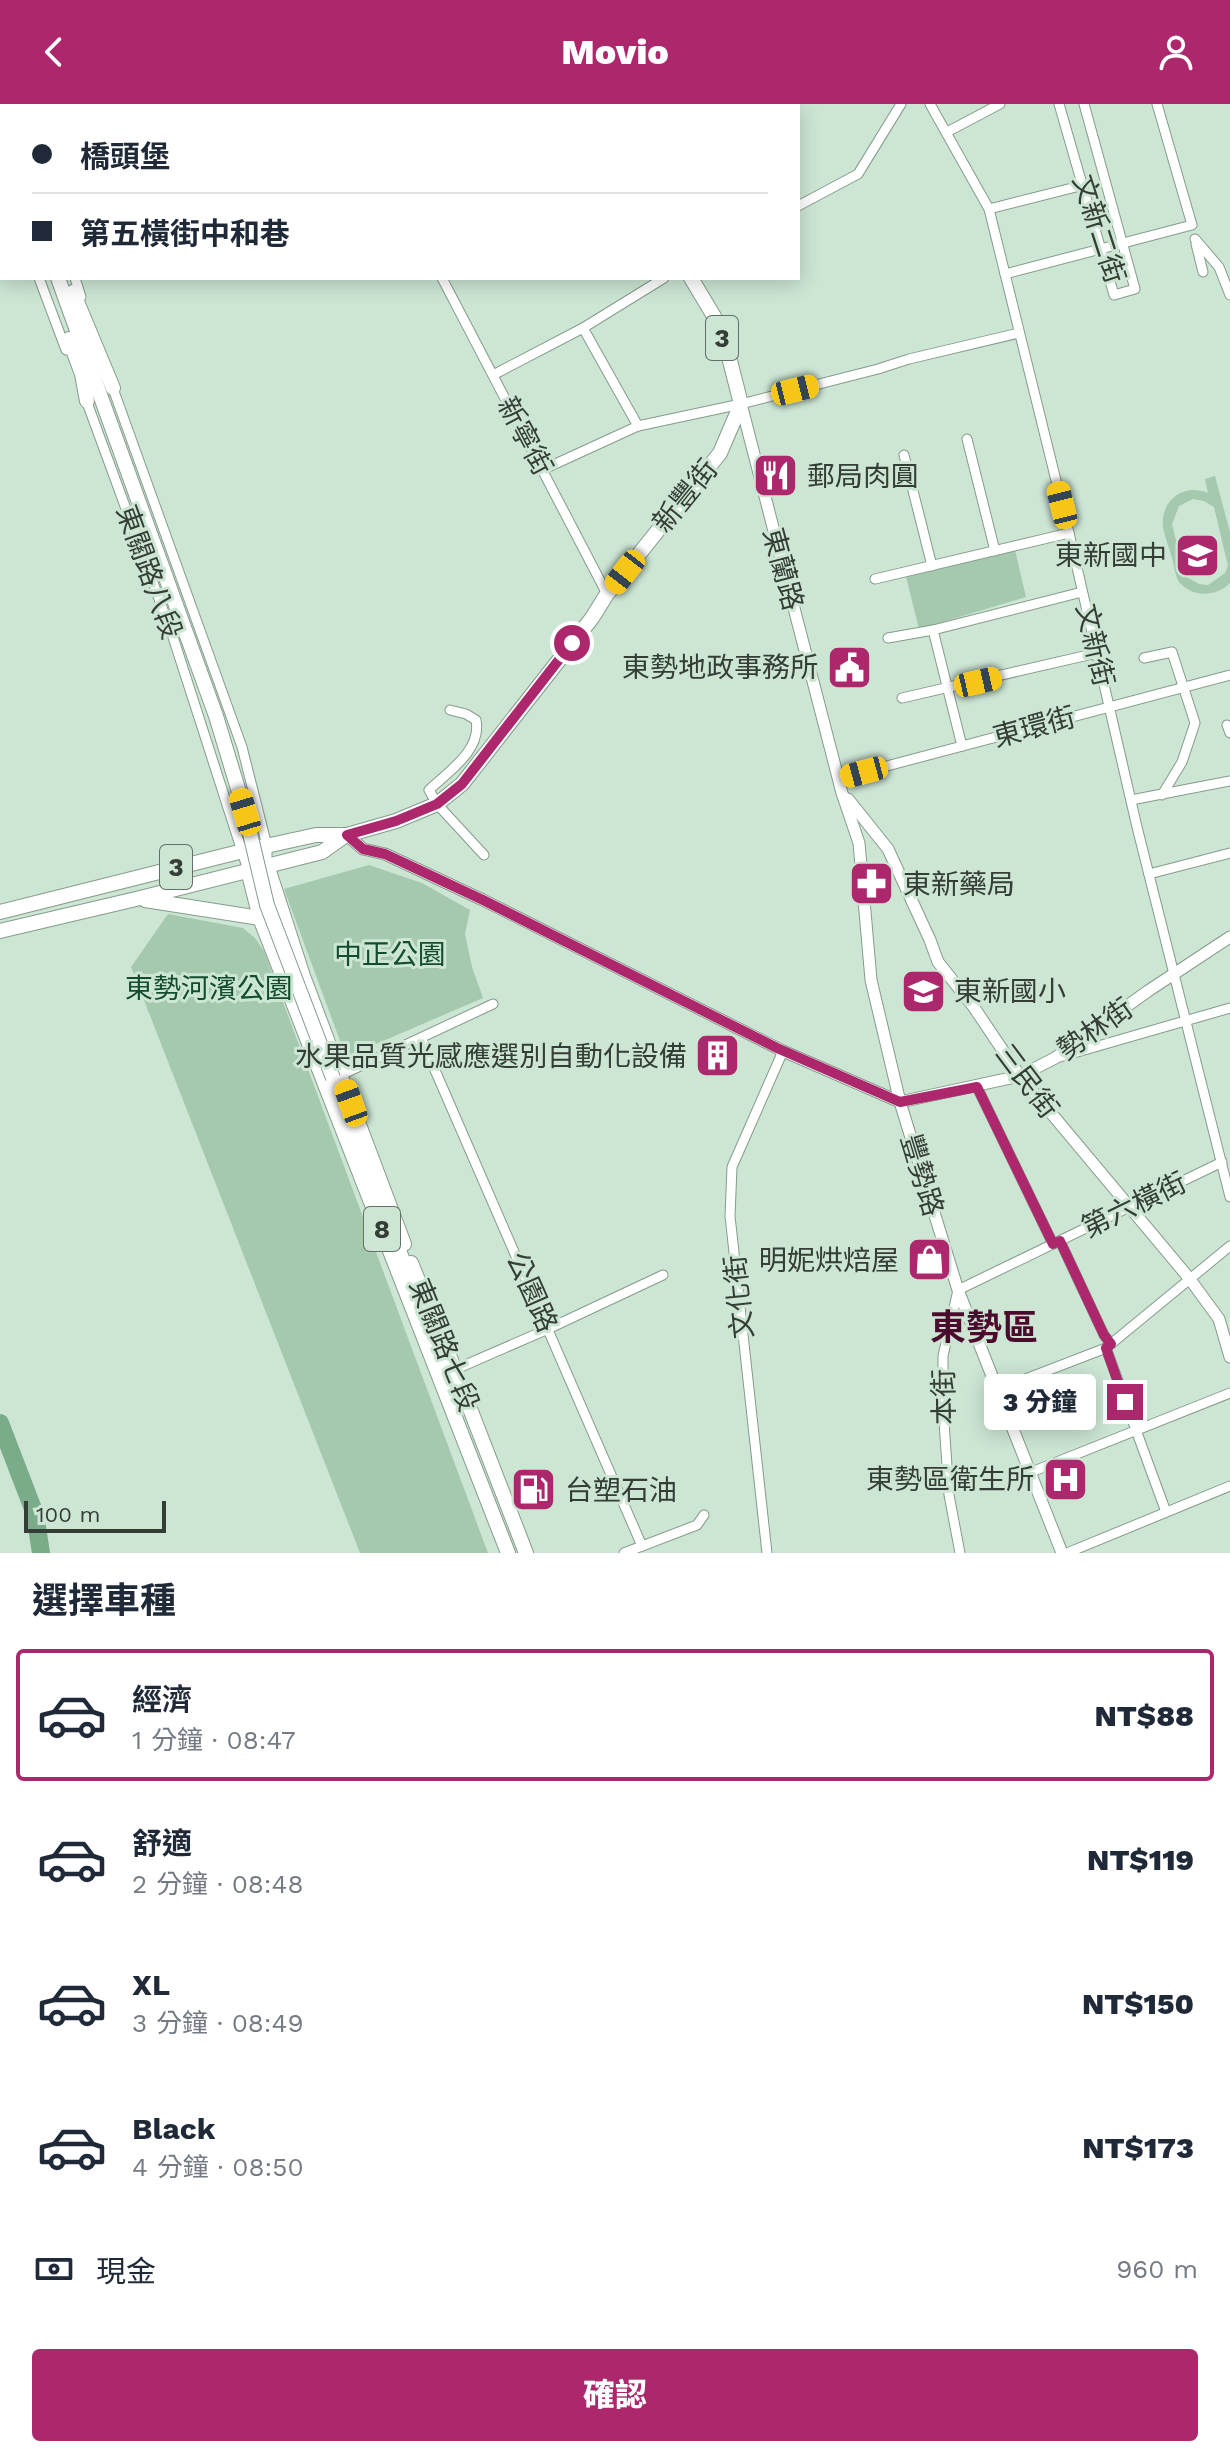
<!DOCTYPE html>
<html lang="zh-TW">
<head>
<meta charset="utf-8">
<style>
	:root { --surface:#fff; --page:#f6f6f7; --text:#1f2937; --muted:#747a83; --line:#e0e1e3; --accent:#ad276d }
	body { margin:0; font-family:"Work Sans","Noto Sans TC",sans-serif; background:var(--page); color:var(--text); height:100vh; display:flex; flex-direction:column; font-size:30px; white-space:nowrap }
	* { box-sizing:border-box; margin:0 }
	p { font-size:26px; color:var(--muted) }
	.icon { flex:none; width:44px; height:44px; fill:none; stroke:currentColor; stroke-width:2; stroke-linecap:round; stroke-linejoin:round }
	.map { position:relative; height:1449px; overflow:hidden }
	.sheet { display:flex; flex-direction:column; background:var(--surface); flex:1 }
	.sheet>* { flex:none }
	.banner { position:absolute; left:0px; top:0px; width:800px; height:176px; box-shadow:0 4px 20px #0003; display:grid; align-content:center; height:176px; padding:0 32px; background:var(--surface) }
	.scale { position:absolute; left:24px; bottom:20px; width:142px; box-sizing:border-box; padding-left:8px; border:4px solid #343d36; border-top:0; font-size:22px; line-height:28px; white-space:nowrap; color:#343d36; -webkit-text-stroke:6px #cde6d4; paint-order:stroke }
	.end { position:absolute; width:36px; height:36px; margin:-18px; border:10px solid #ad276d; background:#fff; box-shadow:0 0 0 4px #fff }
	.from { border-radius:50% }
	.bubble { position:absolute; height:56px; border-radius:8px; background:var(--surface); box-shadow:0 4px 20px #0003; font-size:26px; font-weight:800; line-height:56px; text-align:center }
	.car { position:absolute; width:24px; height:48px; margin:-24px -12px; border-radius:10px; box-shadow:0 0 6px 2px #0007; background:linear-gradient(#f5c518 24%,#345 0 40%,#f5c518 0 76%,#345 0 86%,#f5c518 0) }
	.banner b { display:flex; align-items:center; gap:28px; height:76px; font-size:30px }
	.banner b+b { border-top:2px solid var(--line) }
	.banner i { width:20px; height:20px; background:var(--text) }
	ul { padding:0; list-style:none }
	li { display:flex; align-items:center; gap:24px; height:132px; margin:0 16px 12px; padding:0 16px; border:4px solid transparent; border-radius:8px }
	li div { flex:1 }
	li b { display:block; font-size:30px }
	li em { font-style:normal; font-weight:800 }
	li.selected { border-color:var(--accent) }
	li>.icon { width:72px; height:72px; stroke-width:1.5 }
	h2 { padding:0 32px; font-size:36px; line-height:96px }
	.pay { display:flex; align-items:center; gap:20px; height:88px; padding:0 32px; font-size:30px }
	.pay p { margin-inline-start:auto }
	.cta { display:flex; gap:16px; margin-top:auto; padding:16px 32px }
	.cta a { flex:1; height:92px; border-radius:8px; background:var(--accent); color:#fff; font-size:32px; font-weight:800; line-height:92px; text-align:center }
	header { display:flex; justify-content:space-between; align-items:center; height:104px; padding:0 32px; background:var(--accent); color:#fff; font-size:36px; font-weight:800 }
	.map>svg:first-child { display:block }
</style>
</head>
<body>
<header><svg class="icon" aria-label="back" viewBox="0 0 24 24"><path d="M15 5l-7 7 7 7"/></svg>Movio<svg class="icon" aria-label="person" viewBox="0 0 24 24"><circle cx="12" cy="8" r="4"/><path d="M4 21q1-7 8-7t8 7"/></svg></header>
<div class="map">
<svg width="1230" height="1449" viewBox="0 0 1230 1449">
	<rect width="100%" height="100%" fill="#cde6d4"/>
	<g fill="#a4c9ae" fill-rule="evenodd">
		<path d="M1215 372 1230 428V479C1216 493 1193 494 1179 478 1175 472 1174 461 1172 454 1169 444 1165 433 1163 423 1160 396 1184 379 1208 389L1205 375ZM1193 395 1204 397 1214 403 1228 462 1225 469 1208 481 1199 480 1185 472 1172 420 1179 402Z"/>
		<path d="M1015 446 1026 493 919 525 906 473Z"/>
		<path d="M369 761 422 779 470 806 465 830 472 863 483 894 346 953 284 785Z"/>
		<path d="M168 810 243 824 255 834 264 847 488 1449H360L131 863Z"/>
	</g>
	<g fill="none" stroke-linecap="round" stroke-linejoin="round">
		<path stroke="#7aac89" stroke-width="18" d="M0 1319 35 1410 41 1449"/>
		<defs>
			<g id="minor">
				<path d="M12 0 13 2"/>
				<path d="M376 0V2"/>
				<path d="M930 0 989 105 1069 429 1137 723 1230 1093"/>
				<path d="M1059 0 1114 191 1135 185 1084 0"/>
				<path d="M569 2 573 0"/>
				<path d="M947 28 1000 0"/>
				<path d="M0 67 2 73"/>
				<path d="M798 102 858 70 901 0"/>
				<path d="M989 105 1084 81"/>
				<path d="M1195 135 1219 163 1230 191"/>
				<path d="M1196 140 1203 168"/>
				<path d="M1005 170 1192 121 1157 0"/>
				<path d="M39 174 66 246"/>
				<path d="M75 174 81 193"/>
				<path d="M442 174 607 490"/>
				<path d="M583 224 638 322"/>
				<path d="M493 271 583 224 664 174"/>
				<path d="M111 279 242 643 267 742V761"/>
				<path d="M85 293 173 533 248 766"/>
				<path d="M967 335 995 447"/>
				<path d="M904 351 932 462"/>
				<path d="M542 366 638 322 741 300 878 265 909 255 1019 229"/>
				<path d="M875 475 1069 429"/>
				<path d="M933 526 962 642"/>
				<path d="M888 534 933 526 1082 488"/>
				<path d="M1144 554 1172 548 1195 619 1182 658 1162 691"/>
				<path d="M902 594 1097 549"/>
				<path d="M450 606 466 610 476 616C482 646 449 667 429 686L437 700 484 751"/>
				<path d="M1227 621 1230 629"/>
				<path d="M838 675 1230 571"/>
				<path d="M1131 696 1230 677"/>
				<path d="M1149 770 1230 749"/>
				<path d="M421 934 642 1442"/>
				<path d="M1060 953 1230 904"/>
				<path d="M341 971 493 900"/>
				<path d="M977 983 1053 1140"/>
				<path d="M1060 1137 1104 1231 1111 1240"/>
				<path d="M1106 1244 1166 1408"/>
				<path d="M440 1272 548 1225 663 1171"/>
				<path d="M997 1286 1106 1244 1230 1142"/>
				<path d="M1029 1369 1230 1289"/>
				<path d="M624 1449 697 1421 704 1411"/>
				<path d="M767 1449 730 1112 732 1063 783 947"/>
				<path d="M960 1449 949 1391 943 1303V1252L958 1186 1222 1058"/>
				<path d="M1067 1449 1230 1382"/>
			</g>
			<g id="tertiary">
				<path d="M741 300 842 689 859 739 871 876 900 998 958 1186 1062 1449"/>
				<path d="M848 695 888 745 930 836 938 858 973 902 1020 972 1189 1174 1219 1215 1230 1253"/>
				<path d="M347 731 363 745 385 750 483 796 783 947 900 998"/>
				<path d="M900 998 1020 972 1055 954 1148 887 1230 833"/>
			</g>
			<g id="primary">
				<path d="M586 0 587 2"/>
				<path d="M267 761 303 872 404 1140"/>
				<path d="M248 766 260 814 508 1449"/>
				<path d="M145 796 260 814"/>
				<path d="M0 808 243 747 316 731H347L396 717 437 700 462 680 592 514 607 490 720 349 741 300 728 249 715 214 691 174"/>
				<path d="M0 827 136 795 322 748 346 731"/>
				<path d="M411 1159 455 1266 526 1449"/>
			</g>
			<g id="trunk">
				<path d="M2 0 3 2"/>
				<path d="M0 13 2 19"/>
				<path d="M0 36 2 42"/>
				<path d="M58 174 155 443"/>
				<path d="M73 188 113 284"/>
				<path d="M69 235 82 270 87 297"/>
				<path d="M333 974 438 1248 440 1272"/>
				<path d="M438 1248 455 1266"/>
			</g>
		</defs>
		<use href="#minor" stroke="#859b8b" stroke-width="11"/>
		<use href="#tertiary" stroke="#859b8b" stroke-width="13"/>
		<use href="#primary" stroke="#859b8b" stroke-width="16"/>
		<use href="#trunk" stroke="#859b8b" stroke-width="16"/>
		<use href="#minor" stroke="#fff" stroke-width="9"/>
		<use href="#tertiary" stroke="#fff" stroke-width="11"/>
		<use href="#primary" stroke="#fff" stroke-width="14"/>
		<use href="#trunk" stroke="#fff" stroke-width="14"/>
		<defs>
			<path id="trunk-bridge" d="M155 443 216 612 245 708 267 801 333 974"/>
		</defs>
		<use href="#trunk-bridge" stroke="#859b8b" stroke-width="16" stroke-linecap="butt"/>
		<use href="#trunk-bridge" stroke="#fff" stroke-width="14"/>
	</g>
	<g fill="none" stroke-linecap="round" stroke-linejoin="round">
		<path stroke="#ad276d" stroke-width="10" d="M572 539 462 680 437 700 396 717 347 731 363 745 385 750 483 796 777 944 900 998 977 983 1053 1140 1060 1137 1104 1231 1111 1240 1106 1244 1125 1298"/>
	</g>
	<defs>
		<symbol id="restaurant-square" viewBox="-11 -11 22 22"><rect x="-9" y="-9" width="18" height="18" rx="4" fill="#ad276d" stroke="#cde6d4"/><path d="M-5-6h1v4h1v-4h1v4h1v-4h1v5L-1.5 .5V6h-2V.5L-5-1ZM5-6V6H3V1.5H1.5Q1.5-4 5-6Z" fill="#fff"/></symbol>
		<symbol id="school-square" viewBox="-11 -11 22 22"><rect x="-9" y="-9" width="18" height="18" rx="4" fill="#ad276d" stroke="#cde6d4"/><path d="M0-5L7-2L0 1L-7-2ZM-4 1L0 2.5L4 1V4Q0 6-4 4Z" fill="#fff"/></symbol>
		<symbol id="civic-square" viewBox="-11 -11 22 22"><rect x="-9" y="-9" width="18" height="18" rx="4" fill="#ad276d" stroke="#cde6d4"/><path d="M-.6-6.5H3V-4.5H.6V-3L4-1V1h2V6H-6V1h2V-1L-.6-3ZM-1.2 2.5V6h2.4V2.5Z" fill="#fff"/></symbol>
		<symbol id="pharmacy-square" viewBox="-11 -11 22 22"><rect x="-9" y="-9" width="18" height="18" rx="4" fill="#ad276d" stroke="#cde6d4"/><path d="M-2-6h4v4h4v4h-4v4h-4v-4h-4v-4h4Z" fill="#fff"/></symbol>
		<symbol id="building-square" viewBox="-11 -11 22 22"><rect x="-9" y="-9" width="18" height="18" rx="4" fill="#ad276d" stroke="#cde6d4"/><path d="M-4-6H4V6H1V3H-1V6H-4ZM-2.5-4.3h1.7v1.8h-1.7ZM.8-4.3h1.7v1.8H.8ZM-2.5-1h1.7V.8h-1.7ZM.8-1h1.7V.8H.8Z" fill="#fff"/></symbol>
		<symbol id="shop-square" viewBox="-11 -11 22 22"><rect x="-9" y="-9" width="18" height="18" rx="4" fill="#ad276d" stroke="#cde6d4"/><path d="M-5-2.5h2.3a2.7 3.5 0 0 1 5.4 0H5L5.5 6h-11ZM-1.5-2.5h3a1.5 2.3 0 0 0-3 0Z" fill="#fff"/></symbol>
		<symbol id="hospital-square" viewBox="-11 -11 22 22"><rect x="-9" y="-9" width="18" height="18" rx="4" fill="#ad276d" stroke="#cde6d4"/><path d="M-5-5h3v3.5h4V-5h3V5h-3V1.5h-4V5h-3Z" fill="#fff"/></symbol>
		<symbol id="fuel-square" viewBox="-11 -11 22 22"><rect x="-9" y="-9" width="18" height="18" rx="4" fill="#ad276d" stroke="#cde6d4"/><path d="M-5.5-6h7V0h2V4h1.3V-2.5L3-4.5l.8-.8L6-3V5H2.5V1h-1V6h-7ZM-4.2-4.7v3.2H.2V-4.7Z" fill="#fff"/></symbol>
	</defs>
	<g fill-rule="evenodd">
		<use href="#restaurant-square" x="750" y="346" width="51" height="51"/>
		<use href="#school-square" x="1172" y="426" width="51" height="51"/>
		<use href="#civic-square" x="824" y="538" width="51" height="51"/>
		<use href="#pharmacy-square" x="846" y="754" width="51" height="51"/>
		<use href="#school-square" x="898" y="862" width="51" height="51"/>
		<use href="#building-square" x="692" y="926" width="51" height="51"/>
		<use href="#shop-square" x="904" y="1130" width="51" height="51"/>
		<use href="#hospital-square" x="1040" y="1350" width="51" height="51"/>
		<use href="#fuel-square" x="508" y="1360" width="51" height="51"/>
	</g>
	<g text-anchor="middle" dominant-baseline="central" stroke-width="6" stroke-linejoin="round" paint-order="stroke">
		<g fill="#cde6d4" stroke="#627065" stroke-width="2">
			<rect x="706" y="212" width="32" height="44" rx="6"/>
			<rect x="160" y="741" width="32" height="44" rx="6"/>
			<rect x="364" y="1103" width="36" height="44" rx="6"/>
		</g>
		<g font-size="26" font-weight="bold" fill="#343d36">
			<text x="722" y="234">3</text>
			<text x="176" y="763">3</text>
			<text x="382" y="1125">8</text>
		</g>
		<g font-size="28" fill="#343d36" stroke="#cde6d4">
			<text transform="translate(1099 125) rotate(72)">文新二街</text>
			<text transform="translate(525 332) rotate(62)">新寧街</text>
			<text transform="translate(685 392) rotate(-51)">新豐街</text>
			<text transform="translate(783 465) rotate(75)">東蘭路</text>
			<text transform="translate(149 468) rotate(70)">東關路八段</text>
			<text transform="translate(1095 541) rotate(77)">文新街</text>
			<text transform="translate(1034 623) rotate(-15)">東環街</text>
			<text transform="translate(1095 925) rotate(-35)">勢林街</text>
			<text transform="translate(1027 977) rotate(53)">三民街</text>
			<text transform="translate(922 1071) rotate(73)">豐勢路</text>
			<text transform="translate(1134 1101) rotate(-26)">第六橫街</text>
			<text transform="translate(532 1188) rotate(66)">公園路</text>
			<text transform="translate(739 1193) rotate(-96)">文化街</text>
			<text transform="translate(444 1241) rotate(68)">東關路七段</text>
			<text transform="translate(944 1293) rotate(-91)">本街</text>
		</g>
		<g font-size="28" fill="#343d36" stroke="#cde6d4" text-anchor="end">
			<text x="807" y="372" text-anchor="start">郵局肉圓</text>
			<text x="1167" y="451">東新國中</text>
			<text x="818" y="563">東勢地政事務所</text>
			<text x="903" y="780" text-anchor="start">東新藥局</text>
			<text x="954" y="887" text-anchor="start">東新國小</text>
			<text x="687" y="952">水果品質光感應選別自動化設備</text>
			<text x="899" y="1156">明妮烘焙屋</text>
			<text x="1034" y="1375">東勢區衛生所</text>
			<text x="565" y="1386" text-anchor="start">台塑石油</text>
		</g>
		<g font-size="28" fill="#124e2b" stroke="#cde6d4">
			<text x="390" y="850">中正公園</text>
			<text x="209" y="884">東勢河濱公園</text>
		</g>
		<g font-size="36" font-weight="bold" fill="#4b0b2d" stroke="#cde6d4">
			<text x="984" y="1224">東勢區</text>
		</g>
	</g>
</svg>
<div class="scale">100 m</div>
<i class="end from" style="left:572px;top:539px"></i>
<i class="end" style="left:1125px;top:1298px"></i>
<div class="bubble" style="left:984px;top:1270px;width:112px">3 分鐘</div>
<i class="car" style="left:795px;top:286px;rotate:76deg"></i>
<i class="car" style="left:1062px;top:401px;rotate:346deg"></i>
<i class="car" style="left:625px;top:468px;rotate:218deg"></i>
<i class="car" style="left:978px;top:578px;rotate:77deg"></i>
<i class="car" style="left:864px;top:668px;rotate:255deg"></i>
<i class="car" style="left:245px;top:708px;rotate:343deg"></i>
<i class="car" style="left:351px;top:999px;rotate:340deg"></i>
<div class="banner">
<b><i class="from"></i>橋頭堡</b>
<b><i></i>第五橫街中和巷</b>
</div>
</div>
<section class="sheet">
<h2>選擇車種</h2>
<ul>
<li class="selected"><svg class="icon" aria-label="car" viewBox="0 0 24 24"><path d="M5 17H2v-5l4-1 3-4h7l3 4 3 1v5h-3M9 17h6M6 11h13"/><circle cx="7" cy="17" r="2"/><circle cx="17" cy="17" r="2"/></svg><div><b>經濟</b><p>1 分鐘 · 08:47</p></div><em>NT$88</em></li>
<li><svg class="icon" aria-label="car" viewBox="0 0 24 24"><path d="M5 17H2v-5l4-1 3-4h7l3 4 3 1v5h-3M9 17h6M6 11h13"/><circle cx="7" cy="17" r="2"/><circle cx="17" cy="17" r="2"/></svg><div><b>舒適</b><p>2 分鐘 · 08:48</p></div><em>NT$119</em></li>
<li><svg class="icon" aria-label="car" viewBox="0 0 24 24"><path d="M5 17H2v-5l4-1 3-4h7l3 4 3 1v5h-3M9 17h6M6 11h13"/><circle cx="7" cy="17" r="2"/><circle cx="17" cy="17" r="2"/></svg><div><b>XL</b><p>3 分鐘 · 08:49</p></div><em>NT$150</em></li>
<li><svg class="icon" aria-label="car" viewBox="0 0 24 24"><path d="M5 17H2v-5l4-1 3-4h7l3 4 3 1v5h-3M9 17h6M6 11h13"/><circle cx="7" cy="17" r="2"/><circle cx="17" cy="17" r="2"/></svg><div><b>Black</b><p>4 分鐘 · 08:50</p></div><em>NT$173</em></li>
</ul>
<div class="pay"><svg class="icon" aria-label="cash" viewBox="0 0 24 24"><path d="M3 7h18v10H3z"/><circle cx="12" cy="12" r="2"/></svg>現金<p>960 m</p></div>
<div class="cta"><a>確認</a></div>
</section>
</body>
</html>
